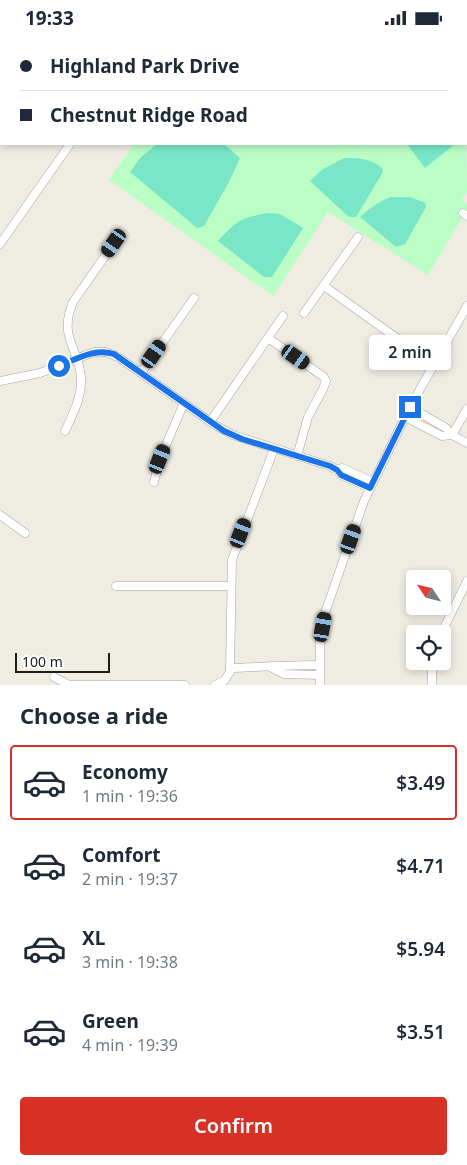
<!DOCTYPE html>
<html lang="en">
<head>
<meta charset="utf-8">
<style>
	:root { --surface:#fff; --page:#f6f6f7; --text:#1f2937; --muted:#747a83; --line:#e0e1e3; --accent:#d93025 }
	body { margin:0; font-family:"Noto Sans",sans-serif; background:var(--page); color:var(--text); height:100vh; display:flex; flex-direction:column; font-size:19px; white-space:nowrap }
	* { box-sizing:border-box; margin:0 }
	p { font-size:16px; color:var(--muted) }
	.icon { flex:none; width:28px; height:28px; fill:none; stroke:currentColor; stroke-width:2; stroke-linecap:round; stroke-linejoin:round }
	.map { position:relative; height:650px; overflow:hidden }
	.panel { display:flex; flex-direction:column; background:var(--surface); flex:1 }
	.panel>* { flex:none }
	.top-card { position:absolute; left:0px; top:0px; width:468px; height:110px; box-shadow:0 2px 8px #0003; display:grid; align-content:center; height:110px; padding:0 20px; background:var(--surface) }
	.needle { width:32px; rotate:305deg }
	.buttons { position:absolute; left:406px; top:535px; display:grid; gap:10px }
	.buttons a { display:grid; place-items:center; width:45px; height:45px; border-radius:5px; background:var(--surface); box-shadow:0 2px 8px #0003; font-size:25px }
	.scale { position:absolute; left:15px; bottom:12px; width:95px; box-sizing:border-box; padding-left:5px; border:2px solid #1d1d1d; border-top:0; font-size:14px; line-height:18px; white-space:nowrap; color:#1d1d1d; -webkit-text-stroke:4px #fff; paint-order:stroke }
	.end { position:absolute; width:22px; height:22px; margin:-11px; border:6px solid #1a73e8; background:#fff; box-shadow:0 0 0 2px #fff }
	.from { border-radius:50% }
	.bubble { position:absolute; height:35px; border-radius:5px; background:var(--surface); box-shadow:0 2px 8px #0003; font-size:16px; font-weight:600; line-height:35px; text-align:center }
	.car { position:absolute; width:15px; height:30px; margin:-15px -8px; border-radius:6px; box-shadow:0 0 4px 1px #0007; background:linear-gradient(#222 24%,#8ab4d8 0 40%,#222 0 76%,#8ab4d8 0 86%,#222 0) }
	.top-card b { display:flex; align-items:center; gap:18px; height:48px; font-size:19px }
	.top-card b+b { border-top:1px solid var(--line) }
	.top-card i { width:12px; height:12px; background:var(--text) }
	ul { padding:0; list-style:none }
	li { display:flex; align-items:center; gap:15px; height:75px; margin:0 10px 8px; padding:0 10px; border:2px solid transparent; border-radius:5px }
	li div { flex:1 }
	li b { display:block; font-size:19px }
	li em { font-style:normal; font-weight:600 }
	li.selected { border-color:var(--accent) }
	li>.icon { width:45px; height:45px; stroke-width:1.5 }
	h2 { padding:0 20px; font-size:22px; line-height:60px }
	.button { display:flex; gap:10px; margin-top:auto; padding:10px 20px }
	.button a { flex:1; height:58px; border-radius:5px; background:var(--accent); color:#fff; font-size:20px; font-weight:600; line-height:58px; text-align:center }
	.status { display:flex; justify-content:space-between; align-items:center; height:35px; padding:0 25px; background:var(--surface); direction:ltr }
	.status svg { height:14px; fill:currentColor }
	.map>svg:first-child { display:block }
</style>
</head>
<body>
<div class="status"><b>19:33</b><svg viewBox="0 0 49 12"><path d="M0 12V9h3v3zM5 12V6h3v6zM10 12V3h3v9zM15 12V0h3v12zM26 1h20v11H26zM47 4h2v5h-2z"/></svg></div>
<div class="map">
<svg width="467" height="650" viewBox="0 0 467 650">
	<rect width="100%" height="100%" fill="#efece2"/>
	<g fill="#bafec6">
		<path d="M207 0H370L372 1H206Z"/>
		<path d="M466 67 467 157 462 164 467 169V175L428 240 328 177 273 261 109 145 134 109H466Z"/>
	</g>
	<g fill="#78e6c7">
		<path d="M157 109H224L240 123 230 145 204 191 197 193 130 137 141 122Z"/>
		<path d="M407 109H455L425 133Z"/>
		<path d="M344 123C359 123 370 123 382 133L383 137 356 182H349L310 146 323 134Z"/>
		<path d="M391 162H410L425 168 426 172 405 209 396 212 360 182C369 174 379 166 391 162Z"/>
		<path d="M268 178 280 179 303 193 272 242H264L218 206C238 185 238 184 268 178Z"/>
	</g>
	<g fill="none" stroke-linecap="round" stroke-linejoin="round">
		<defs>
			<g id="minor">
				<path d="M456 0 458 1"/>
				<path d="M31 1 32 0"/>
				<path d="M145 1 146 0"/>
				<path d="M466 7H467"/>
				<path d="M0 46 1 44"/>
				<path d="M463 178 467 181"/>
				<path d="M0 209 70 109"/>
				<path d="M324 251 433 329"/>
				<path d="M304 278 358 202"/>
				<path d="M268 303 324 342 326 346 323 354 308 382 297 421"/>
				<path d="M141 338 194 263"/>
				<path d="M0 346 40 338 94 317H106L118 322 215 390 233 400 330 431 337 435 341 440 370 453"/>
				<path d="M410 372 446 393 452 400 467 408"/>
				<path d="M405 382 442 401 452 400"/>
				<path d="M210 387 283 281"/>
				<path d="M65 396C73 379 82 362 81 343 79 312 58 303 73 267L114 208"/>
				<path d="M452 400 467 374"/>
				<path d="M337 435 342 433 373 447"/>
				<path d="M154 447 160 424 184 368"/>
				<path d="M0 480 25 498"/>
				<path d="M116 551H230"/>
				<path d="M441 599 467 546"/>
				<path d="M270 632 284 639 319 640"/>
				<path d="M230 633C260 632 289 630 319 630"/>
				<path d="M54 642 69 650H185"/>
				<path d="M215 650 224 646 230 637 232 525 274 414"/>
				<path d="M320 650V607L325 578 364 466 410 372 467 271"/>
				<path d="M432 650V626"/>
			</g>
		</defs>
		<use href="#minor" stroke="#a4a4a4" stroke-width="9"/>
		<use href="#minor" stroke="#fff" stroke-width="8"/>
	</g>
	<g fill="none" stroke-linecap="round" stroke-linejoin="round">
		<path stroke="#1a73e8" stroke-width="6" d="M59 331C77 324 94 313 114 319L224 396 242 404 330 431 337 435 341 440 370 453 410 372"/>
	</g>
</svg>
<div class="buttons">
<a><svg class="needle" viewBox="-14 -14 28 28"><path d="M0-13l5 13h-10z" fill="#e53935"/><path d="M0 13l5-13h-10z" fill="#747a83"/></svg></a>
<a><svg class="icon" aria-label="locate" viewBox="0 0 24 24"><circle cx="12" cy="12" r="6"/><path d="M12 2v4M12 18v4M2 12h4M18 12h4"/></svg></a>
</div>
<div class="scale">100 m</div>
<i class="end from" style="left:59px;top:331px"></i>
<i class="end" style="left:410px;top:372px"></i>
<div class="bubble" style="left:369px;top:300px;width:82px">2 min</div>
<i class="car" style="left:114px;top:208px;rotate:215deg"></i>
<i class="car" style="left:154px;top:319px;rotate:35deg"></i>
<i class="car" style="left:296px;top:322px;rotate:125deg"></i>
<i class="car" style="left:160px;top:424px;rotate:22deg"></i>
<i class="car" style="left:241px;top:498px;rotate:21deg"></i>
<i class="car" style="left:351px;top:504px;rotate:19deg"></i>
<i class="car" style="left:323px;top:592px;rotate:10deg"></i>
<div class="top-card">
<b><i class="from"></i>Highland Park Drive</b>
<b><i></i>Chestnut Ridge Road</b>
</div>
</div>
<section class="panel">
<h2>Choose a ride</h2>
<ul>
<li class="selected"><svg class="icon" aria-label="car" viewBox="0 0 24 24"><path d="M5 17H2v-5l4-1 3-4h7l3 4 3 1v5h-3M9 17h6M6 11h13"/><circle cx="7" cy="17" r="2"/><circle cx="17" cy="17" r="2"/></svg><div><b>Economy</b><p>1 min · 19:36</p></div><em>$3.49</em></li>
<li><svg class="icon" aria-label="car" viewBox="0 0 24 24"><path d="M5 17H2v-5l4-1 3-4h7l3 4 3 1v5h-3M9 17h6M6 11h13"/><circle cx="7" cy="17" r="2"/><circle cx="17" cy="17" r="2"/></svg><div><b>Comfort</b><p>2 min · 19:37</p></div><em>$4.71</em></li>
<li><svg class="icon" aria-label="car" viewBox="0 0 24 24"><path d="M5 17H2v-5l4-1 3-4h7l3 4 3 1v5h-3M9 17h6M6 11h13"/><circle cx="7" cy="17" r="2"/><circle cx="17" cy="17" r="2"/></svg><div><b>XL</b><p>3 min · 19:38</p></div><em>$5.94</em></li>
<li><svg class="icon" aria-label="car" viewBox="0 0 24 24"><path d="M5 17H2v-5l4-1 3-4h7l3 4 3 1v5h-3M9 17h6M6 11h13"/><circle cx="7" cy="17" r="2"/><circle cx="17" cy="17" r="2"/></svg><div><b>Green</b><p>4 min · 19:39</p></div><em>$3.51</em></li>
</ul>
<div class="button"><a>Confirm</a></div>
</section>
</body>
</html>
